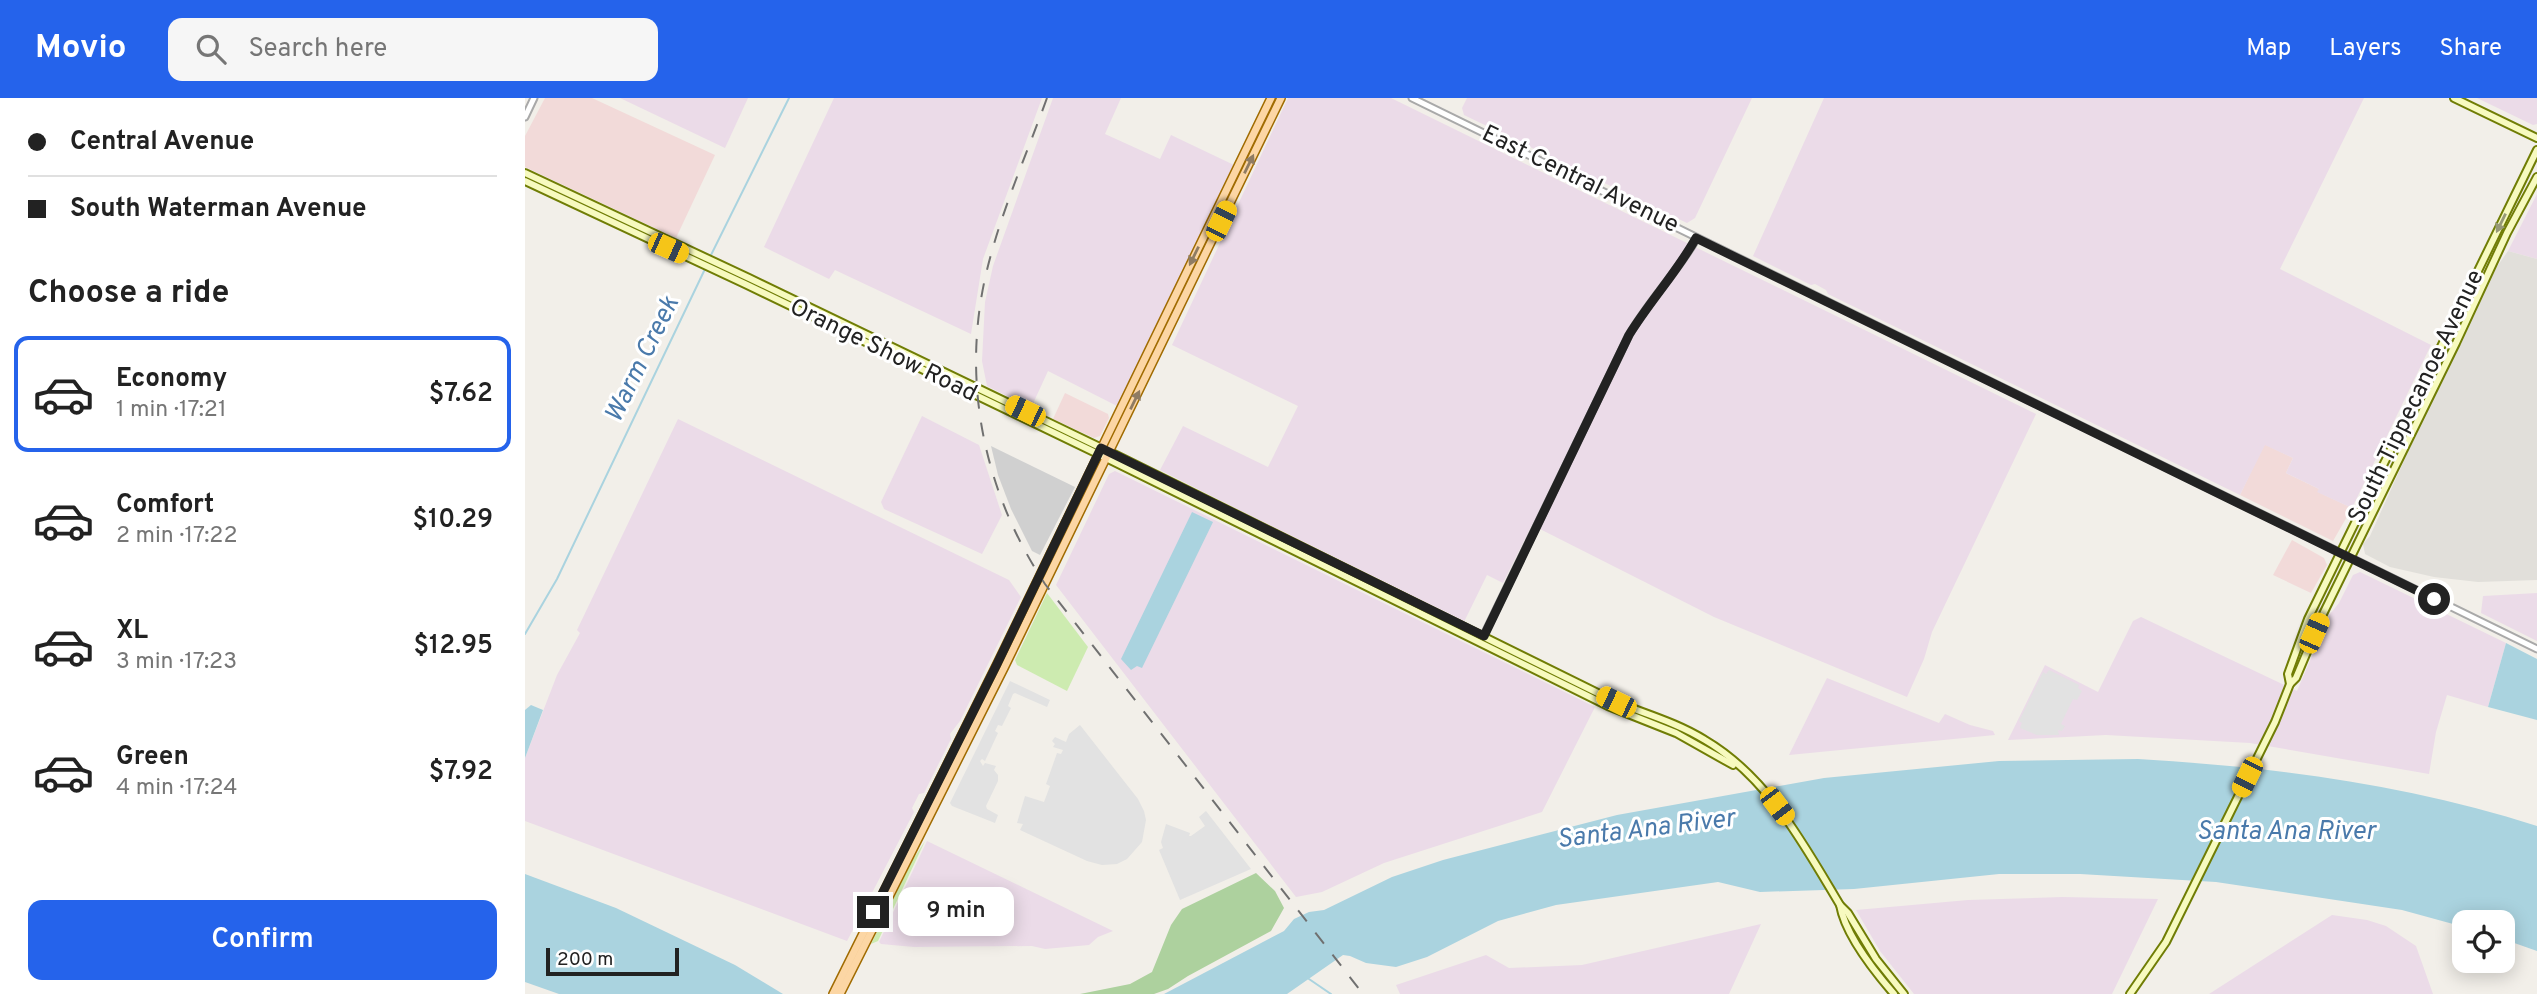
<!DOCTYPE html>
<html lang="en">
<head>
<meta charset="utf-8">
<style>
	:root { --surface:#fff; --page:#f6f6f6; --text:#222; --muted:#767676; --line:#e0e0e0; --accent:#2563eb }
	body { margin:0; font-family:Overpass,sans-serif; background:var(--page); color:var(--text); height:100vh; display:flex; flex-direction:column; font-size:26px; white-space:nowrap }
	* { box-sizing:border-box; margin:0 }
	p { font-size:23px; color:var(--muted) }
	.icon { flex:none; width:38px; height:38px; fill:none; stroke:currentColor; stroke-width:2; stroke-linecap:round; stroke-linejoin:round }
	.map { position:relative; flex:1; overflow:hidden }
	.sheet { display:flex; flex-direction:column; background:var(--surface); width:525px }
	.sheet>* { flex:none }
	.guide { display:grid; align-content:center; height:154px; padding:0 28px; background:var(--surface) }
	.fabs { position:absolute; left:1927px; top:812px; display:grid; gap:14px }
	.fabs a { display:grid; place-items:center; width:63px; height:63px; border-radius:14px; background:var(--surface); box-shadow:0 4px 18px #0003; font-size:35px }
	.scale { position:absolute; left:21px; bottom:18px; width:133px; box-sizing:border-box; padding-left:7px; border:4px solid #222; border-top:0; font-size:19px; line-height:24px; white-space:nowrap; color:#222; -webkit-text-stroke:5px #fff; paint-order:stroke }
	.end { position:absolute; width:32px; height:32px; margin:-16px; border:9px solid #222; background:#fff; box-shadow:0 0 0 4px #fff }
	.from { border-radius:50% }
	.bubble { position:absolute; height:49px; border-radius:14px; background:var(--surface); box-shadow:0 4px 18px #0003; font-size:23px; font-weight:600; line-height:49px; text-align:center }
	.car { position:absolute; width:21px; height:42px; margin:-21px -10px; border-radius:9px; box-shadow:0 0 5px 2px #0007; background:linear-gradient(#f5c518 24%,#345 0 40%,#f5c518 0 76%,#345 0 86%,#f5c518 0) }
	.guide b { display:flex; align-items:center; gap:24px; height:66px; font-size:26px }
	.guide b+b { border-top:2px solid var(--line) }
	.guide i { width:18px; height:18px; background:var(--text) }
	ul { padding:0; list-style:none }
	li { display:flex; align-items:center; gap:21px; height:116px; margin:0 14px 10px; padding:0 14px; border:4px solid transparent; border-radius:14px }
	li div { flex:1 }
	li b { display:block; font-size:26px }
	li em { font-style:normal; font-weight:600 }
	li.current { border-color:var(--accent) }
	li>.icon { width:63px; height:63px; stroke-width:1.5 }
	h2 { padding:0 28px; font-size:32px; line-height:84px }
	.action { display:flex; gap:14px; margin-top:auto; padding:14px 28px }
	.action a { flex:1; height:80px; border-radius:14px; background:var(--accent); color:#fff; font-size:28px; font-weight:600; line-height:80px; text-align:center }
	header { display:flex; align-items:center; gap:42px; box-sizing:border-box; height:98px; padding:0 35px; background:var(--accent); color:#fff }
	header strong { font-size:33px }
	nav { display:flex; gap:38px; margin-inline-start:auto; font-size:24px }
	.search { width:490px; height:63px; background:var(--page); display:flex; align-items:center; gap:18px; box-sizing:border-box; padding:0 24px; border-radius:14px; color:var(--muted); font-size:26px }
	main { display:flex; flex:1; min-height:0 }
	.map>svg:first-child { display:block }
</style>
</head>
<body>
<header>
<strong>Movio</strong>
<div class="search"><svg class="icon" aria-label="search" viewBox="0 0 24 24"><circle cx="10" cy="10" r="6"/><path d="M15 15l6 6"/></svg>Search here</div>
<nav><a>Map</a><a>Layers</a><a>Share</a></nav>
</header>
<main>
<section class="sheet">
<div class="guide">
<b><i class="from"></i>Central Avenue</b>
<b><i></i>South Waterman Avenue</b>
</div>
<h2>Choose a ride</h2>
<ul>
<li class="current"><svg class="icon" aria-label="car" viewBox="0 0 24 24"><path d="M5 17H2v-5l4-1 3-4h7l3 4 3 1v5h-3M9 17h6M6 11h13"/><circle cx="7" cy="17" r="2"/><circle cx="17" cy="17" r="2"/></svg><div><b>Economy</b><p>1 min · 17:21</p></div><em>$7.62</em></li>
<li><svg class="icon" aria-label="car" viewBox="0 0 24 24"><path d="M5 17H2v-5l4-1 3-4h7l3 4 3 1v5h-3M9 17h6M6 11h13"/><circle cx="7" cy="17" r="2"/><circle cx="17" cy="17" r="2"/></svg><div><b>Comfort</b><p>2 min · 17:22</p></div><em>$10.29</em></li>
<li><svg class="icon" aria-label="car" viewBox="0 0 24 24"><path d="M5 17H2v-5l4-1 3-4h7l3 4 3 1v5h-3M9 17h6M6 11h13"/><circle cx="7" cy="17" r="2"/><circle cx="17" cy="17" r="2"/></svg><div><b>XL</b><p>3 min · 17:23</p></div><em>$12.95</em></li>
<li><svg class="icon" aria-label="car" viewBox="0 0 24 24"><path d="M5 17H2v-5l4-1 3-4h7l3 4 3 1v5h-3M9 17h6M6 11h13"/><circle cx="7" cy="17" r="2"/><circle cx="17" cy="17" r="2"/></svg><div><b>Green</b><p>4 min · 17:24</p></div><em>$7.92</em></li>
</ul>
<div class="action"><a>Confirm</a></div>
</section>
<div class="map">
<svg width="2012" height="896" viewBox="0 0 2012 896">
	<rect width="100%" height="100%" fill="#f2efe9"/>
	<g fill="#f2dad9">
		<path d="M20 0H67L190 57 151 140 0 69V38Z"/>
		<path d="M540 295 583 316 584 320 575 338 569 340 528 321Z"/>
		<path d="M1739 346 1768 360 1761 375 1794 391 1793 394 1827 410 1808 443 1715 397Z"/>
		<path d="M1767 442 1799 460 1802 467 1786 495 1748 477Z"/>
	</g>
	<g fill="#ebdbe8">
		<path d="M95 0H223L200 50Z"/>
		<path d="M309 0H517L458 161 446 236 310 172 304 181 239 149Z"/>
		<path d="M528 0H596L580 36 635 61 646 37 709 67 592 308 523 273 506 310 462 288 457 263 460 204 468 168Z"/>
		<path d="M763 0H866L1511 316 1407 534 1399 561 1382 599 1189 519 1007 427 978 485 962 477 938 526 635 372 658 328 743 369 773 308 647 247Z"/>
		<path d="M942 0H1227L1170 120 1162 125 939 17 937 10Z"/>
		<path d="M1299 0H1839L1755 171 1906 247 1827 410 1792 394 1794 391 1761 375 1768 360 1740 347 1715 397 1303 196 1301 192 1290 186 1286 187 1228 158Z"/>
		<path d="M1952 0H2012V26L2008 27Z"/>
		<path d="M2012 96V161L1983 153Z"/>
		<path d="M397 318 454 347 477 417 457 456 359 411 356 404Z"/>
		<path d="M153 321 484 482 496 499 435 623 425 636 426 641 399 695 394 696 387 710 389 714 322 843 0 723V660L32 577 55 535 52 532Z"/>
		<path d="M590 373 1070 609 1017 714 859 765 797 794 771 799 531 487 584 376Z"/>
		<path d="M1835 474 1981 545 1963 609 1922 597 1911 634 1904 676 1725 645 1581 637 1483 642 1520 567 1573 594 1608 523 1616 519 1772 593 1805 516 1814 505 1828 477Z"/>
		<path d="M2012 495V543L1956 515 1958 498Z"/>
		<path d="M1302 580 1414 625 1420 616 1445 627 1468 633 1470 637 1264 657Z"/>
		<path d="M402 743 588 833 573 839 564 847 520 851 507 848 389 849 356 846 354 844Z"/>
		<path d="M1537 799 1633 801 1587 896H1389L1355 853 1331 812 1443 802Z"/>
		<path d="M1807 817 1842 822 1861 828 1891 848 1908 896H1684Z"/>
		<path d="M1236 826 1204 896H875L871 887 961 857 984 870 1057 867Z"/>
	</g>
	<path fill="#d0d0d0" d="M466 348 550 389 515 457 507 453 486 411 473 377Z"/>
	<path fill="#e1dfda" d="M1983 153 2012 161V482L1953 484 1909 479 1865 469 1840 456 1838 446 1845 438 1901 314 1971 170Z"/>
	<g fill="#cdebb0">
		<path d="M522 495 563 549 542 593 492 567 490 562Z"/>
		<path d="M400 743 353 843 346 846 387 763Z"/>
	</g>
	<path fill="#add19e" d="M731 775 750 793 759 810 746 833 663 878 643 891 629 896H555L605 886 627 874 646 827 657 811Z"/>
	<g fill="#e2e2e2">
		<path d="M1524 572 1554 587 1553 590 1557 593 1552 602 1548 601 1536 626 1540 628 1537 633 1533 632 1534 637H1512L1495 630 1497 625 1494 623 1518 574 1521 576Z"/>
		<path d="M485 583 525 602 522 609 490 595 488 596 483 608 486 610 477 628 473 627 470 633 473 635 460 663 457 661 455 663 458 668 460 665 471 668 469 672 473 677V683L461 708 462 711 473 717 470 725 427 708 425 705Z"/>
		<path d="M555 627 613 701 619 713 621 722 617 744 602 761 592 766 577 767 562 763 495 732 498 726 492 725 500 698 519 704 525 688 521 686 525 675 532 655 536 656 538 652 528 649 530 646 527 643 530 639 541 644 544 636Z"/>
		<path d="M681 713 726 771 655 802 634 752 638 750 636 744 641 726 665 735 664 738H666L680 728 674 719Z"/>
	</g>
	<g fill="#aad3df">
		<path d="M667 414 688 424 617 570 612 568 606 572 596 561Z"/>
		<path d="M1981 545 2012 561V622L1963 609Z"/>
		<path d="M6 607 18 612 0 660V612Z"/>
		<path d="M1613 661C1748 669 1883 686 2012 728V853L1978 841V824H1939V829L1877 812 1691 784 1555 776H1474L1329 791 1235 794 1193 784 1031 807 973 823 902 859 871 869 841 865 825 858 818 857 762 896H639L759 833 769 821 784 814 799 812 867 779 918 762 1092 717 1299 680 1474 663Z"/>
		<path d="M0 776 91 810 210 867 258 896H34L0 884Z"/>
	</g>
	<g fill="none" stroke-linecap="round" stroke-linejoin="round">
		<g stroke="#aad3df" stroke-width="2">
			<path d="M185 159 264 0"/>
			<path d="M0 536 32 481 180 171"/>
			<path d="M784 881 806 896"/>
		</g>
		<defs>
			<g id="tertiary">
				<path d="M887 0 2012 551"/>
				<path d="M0 19 9 0"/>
				<path d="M958 539 1104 237C1124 203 1152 174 1172 140"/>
			</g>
			<g id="secondary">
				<path d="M1929 0 2012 40"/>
				<path d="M0 75 224 180 585 354 1091 604C1121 616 1153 625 1180 642 1243 679 1279 747 1315 807L1323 815 1351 861 1379 896"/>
				<path d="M0 83 220 186 573 356 1083 608 1151 635 1208 667"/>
				<path d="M1765 586 1763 576 1783 521 2012 52"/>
				<path d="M1315 807C1320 836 1349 873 1369 896"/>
				<path d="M1605 896 1641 844 1750 624 1765 586 1771 580 1798 516 1931 245 1982 135 2012 79"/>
			</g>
			<g id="primary">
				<path d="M308 896 472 566 746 0"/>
				<path d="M315 896 479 570 756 0"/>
			</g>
		</defs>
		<use href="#tertiary" stroke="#a9a9a9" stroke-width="9"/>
		<use href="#secondary" stroke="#707d05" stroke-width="10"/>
		<use href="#primary" stroke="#a06b00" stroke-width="10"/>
		<use href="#tertiary" stroke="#fff" stroke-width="5"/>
		<use href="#secondary" stroke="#f7fabf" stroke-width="6"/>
		<use href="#primary" stroke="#fcd6a4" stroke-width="7"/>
		<path stroke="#707070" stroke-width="2" stroke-dasharray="14 14" stroke-linecap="butt" d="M522 0C501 58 475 116 461 176 436 284 459 394 520 486L838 896"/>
	</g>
	<defs><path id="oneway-solid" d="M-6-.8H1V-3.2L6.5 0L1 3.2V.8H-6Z" transform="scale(1.75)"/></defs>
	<g fill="#8f7c63">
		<use href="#oneway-solid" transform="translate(724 66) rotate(-64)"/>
		<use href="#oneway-solid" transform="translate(669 158) rotate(116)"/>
		<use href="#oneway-solid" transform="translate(610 302) rotate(-64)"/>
	</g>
	<use fill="#979978" href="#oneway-solid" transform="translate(1976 125) rotate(116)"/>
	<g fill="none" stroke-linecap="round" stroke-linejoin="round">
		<path stroke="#222" stroke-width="9" d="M348 814 472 566 576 350 959 538 1104 237C1125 203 1152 174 1171 140L1909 501"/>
	</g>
	<g text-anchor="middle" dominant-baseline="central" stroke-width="6" stroke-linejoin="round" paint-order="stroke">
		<g font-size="24" fill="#222" stroke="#fff">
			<text transform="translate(1055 82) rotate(26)">East Central Avenue</text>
			<text transform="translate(358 253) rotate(26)">Orange Show Road</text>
			<text transform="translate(1892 299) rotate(-64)">South Tippecanoe Avenue</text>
		</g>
		<g font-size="26" font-style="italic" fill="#4a7aab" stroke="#fff">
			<text transform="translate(118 262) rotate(-64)">Warm Creek</text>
			<text transform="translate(1121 732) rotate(-7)">Santa Ana River</text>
			<text x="1761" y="734">Santa Ana River</text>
		</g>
	</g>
</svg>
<div class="fabs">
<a><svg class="icon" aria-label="locate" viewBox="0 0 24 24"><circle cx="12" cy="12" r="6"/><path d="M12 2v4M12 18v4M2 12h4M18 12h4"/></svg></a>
</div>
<div class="scale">200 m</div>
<i class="end from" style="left:1909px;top:501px"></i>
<i class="end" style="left:348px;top:814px"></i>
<div class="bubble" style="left:373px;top:789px;width:116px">9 min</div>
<i class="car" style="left:696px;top:123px;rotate:26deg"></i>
<i class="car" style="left:143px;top:150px;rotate:114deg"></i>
<i class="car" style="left:500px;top:313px;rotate:296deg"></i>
<i class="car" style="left:1789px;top:535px;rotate:24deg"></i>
<i class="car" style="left:1091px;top:604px;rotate:296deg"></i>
<i class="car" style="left:1722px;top:679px;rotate:206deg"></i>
<i class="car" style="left:1252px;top:708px;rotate:143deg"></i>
</div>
</main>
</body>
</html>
